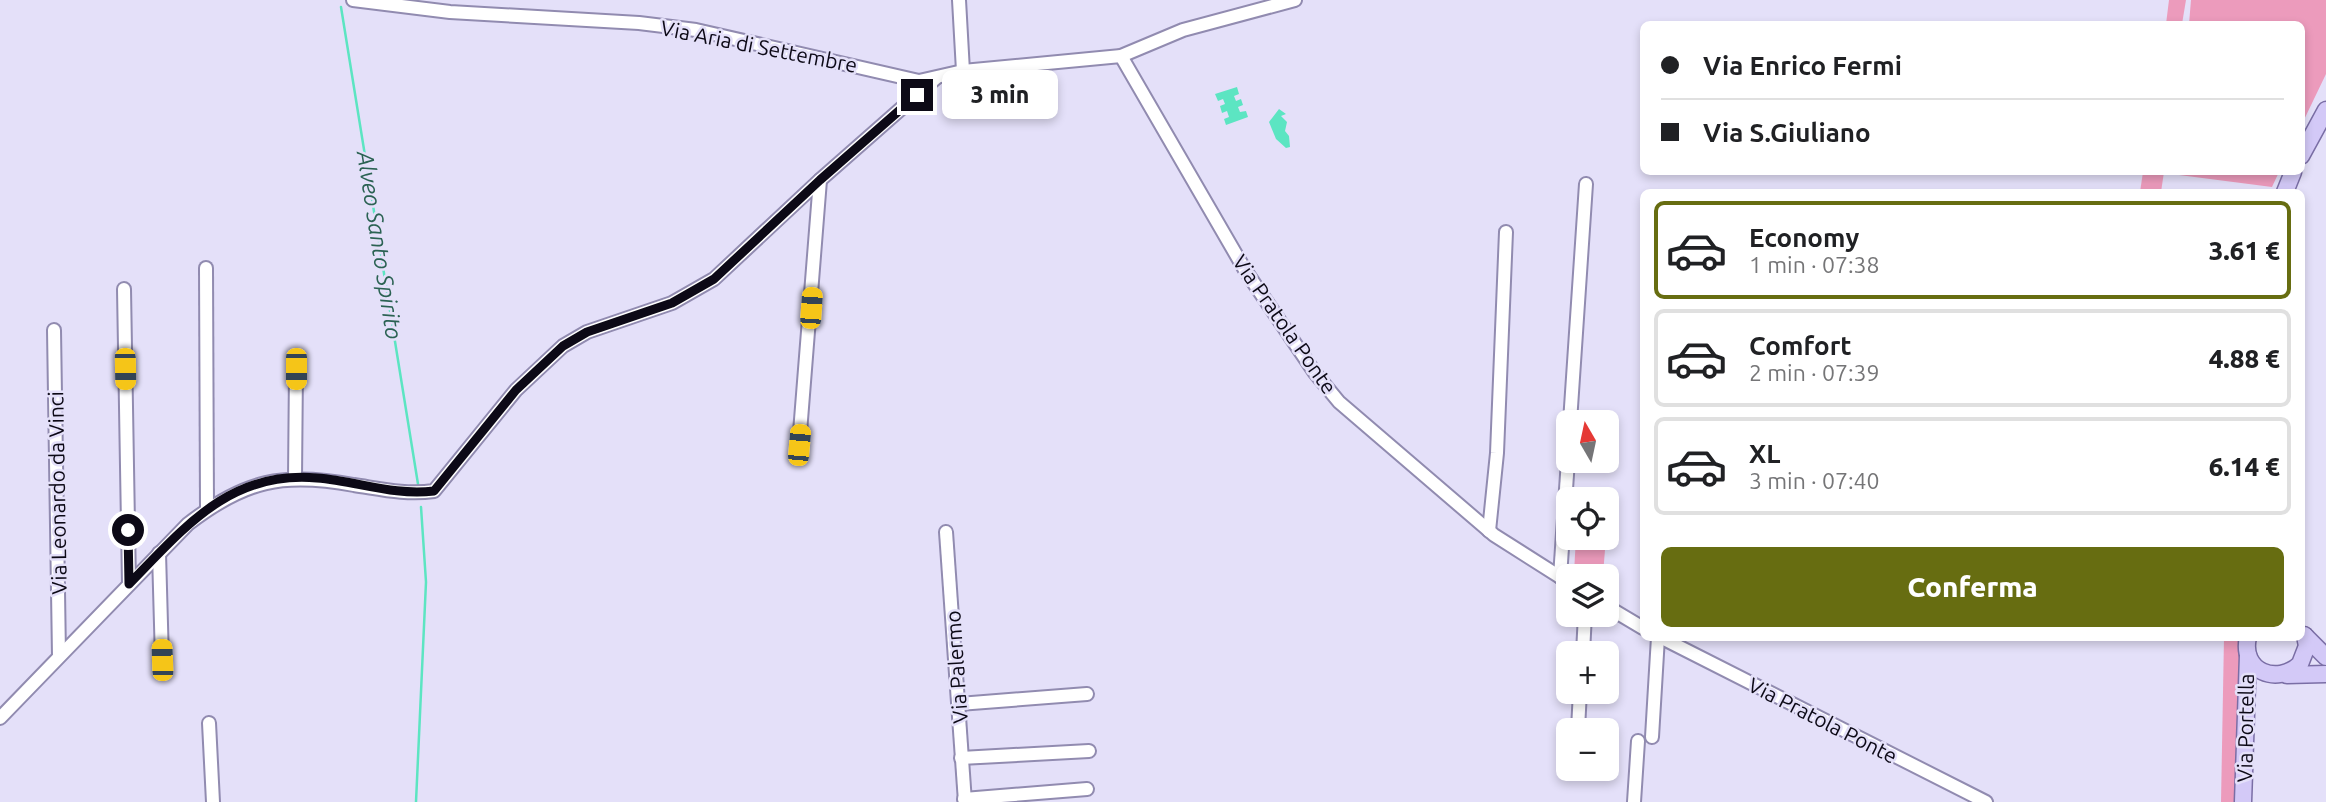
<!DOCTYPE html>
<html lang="it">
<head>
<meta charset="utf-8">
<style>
	:root { --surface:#fff; --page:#f2f2f2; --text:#202124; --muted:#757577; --line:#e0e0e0; --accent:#676d11 }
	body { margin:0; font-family:Ubuntu,sans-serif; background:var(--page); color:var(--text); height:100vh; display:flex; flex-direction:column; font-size:26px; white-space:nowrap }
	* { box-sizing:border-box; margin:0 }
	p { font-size:23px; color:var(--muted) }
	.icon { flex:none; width:38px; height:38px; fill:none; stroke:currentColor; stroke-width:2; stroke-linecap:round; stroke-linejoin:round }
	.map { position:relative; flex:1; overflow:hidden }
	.details { position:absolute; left:1640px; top:189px; width:665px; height:452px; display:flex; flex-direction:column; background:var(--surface); border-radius:10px; box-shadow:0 4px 10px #0003 }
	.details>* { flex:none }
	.top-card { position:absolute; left:1640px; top:21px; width:665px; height:154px; border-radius:10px; box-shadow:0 4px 10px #0003; display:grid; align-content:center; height:154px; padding:0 21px; background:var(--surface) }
	.needle { width:46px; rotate:351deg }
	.tools { position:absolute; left:1556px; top:410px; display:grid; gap:14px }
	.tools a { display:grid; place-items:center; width:63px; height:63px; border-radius:10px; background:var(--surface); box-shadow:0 4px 10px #0003; font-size:35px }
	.end { position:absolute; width:32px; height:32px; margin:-16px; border:9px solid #0c0916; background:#fff; box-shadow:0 0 0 4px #fff }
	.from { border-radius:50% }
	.bubble { position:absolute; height:49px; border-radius:10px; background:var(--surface); box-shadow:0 4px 10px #0003; font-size:23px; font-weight:800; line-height:49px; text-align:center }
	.car { position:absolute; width:21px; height:42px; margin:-21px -10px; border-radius:9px; box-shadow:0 0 5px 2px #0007; background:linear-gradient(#f5c518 24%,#345 0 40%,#f5c518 0 76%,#345 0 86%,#f5c518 0) }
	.top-card b { display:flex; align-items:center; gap:24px; height:66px; font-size:26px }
	.top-card b+b { border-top:2px solid var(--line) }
	.top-card i { width:18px; height:18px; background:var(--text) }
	ul { padding:12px 0 0; list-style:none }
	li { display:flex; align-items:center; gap:21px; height:98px; margin:0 14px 10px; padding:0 7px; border:4px solid var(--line); border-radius:10px }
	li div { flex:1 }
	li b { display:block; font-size:26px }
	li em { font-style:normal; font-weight:800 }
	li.on { border-color:var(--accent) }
	li>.icon { width:63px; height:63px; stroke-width:1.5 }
	.primary-button { display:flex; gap:14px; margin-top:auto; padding:14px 21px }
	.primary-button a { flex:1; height:80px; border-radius:10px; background:var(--accent); color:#fff; font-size:28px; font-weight:800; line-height:80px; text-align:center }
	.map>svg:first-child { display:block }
</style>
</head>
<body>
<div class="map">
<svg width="2326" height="802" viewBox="0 0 2326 802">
	<rect width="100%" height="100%" fill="#e4e0f9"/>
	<g fill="#ec9bbc">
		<path d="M2169 0H2186L2182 24H2166Z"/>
		<path d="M2191 0H2326V74L2301 126V24H2189Z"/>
		<path d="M2143 172H2164L2161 192H2140Z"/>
		<path d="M2180 172H2279L2272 187 2179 175Z"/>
		<path d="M1576 537H1606L1603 575 1574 573Z"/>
		<path d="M2224 637H2241L2237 802H2221Z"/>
	</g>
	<g fill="#5ce5c2">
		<path d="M1237 87 1239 94 1234 96 1236 101 1241 99 1243 105 1238 107 1240 112 1246 111 1248 117 1226 125 1224 119 1229 117 1227 111 1222 113 1220 106 1225 104 1223 99 1218 101 1215 94Z"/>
		<path d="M1279 109 1286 114 1281 116 1287 122 1285 131 1289 136 1290 147 1286 148 1276 139 1269 122Z"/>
	</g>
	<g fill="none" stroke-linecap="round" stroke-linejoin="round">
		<g stroke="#5ce5c2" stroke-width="2.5">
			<path d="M341 7 418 484"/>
			<path d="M416 802 426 582 421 507"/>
		</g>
		<defs>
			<g id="minor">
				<path d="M353 0 450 12 639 23 696 30 919 81 963 71 1121 56 1183 30 1295 0"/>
				<path d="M959 0 963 71"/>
				<path d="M1121 56 1245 270 1315 373 1339 402 1494 535 1568 582"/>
				<path d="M206 268 207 509"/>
				<path d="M124 289 129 584"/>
				<path d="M54 330 59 656"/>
				<path d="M1570 422 1586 184"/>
				<path d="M799 445 820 180"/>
				<path d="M295 478 296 369"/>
				<path d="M1489 531 1497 453 1506 232"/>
				<path d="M946 532 965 802"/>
				<path d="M159 553 162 660"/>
				<path d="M1560 577 1568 460"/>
				<path d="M1606 606 1643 628"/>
				<path d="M1660 637 1986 802"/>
				<path d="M1583 653 1585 614"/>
				<path d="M959 704 1087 694"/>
				<path d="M0 718 188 524C245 480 283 472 354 485 381 489 406 495 434 491L516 390 563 346 587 332 672 303 714 279 820 180 936 78"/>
				<path d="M209 723 213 802"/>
				<path d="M1578 729 1580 691"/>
				<path d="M1652 737 1658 637"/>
				<path d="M961 758 1089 751"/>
				<path d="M964 799 1087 789"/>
				<path d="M1634 802 1638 741"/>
			</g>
			<g id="major">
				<path d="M2301 156 2326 110"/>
				<path d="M2285 192 2293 172"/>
				<path d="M2304 635 2326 657"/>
				<path d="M2248 637C2240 671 2277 686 2300 664L2307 646 2305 636"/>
				<path d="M2287 675 2326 674"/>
				<path d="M2243 802 2248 655"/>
			</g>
		</defs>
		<use href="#minor" stroke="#918bb0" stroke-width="16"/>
		<use href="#major" stroke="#7a6ea5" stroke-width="19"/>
		<use href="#minor" stroke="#fff" stroke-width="12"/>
		<use href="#major" stroke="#d3c9f7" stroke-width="16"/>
	</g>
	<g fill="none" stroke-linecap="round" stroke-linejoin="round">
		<path stroke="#0c0916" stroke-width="9" d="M128 530 129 584C184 528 230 470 317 478 357 481 393 496 434 491L516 390 563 346 587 332 672 303 714 279 820 180 917 95"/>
	</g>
	<g text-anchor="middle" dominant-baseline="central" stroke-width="5" stroke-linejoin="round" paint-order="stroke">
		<g font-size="21" fill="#0c0916" stroke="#e4e0f9">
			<text transform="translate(759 46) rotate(11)">Via Aria di Settembre</text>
			<text transform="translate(1285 324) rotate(55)">Via Pratola Ponte</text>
			<text transform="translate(57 493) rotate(-91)">Via Leonardo da Vinci</text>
			<text transform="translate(956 667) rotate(-94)">Via Palermo</text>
			<text transform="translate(1823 720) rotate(27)">Via Pratola Ponte</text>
			<text transform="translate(2245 728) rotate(-89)">Via Portella</text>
		</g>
		<g font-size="23" font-style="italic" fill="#2b6253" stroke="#e4e0f9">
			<text transform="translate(380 245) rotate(81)">Alveo Santo Spirito</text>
		</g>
	</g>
</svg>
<div class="tools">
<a><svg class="needle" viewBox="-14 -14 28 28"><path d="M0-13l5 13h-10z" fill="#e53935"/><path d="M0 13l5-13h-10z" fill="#757577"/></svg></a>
<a><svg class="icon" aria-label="locate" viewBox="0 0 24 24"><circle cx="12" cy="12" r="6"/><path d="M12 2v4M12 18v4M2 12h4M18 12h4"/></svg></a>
<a><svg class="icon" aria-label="layers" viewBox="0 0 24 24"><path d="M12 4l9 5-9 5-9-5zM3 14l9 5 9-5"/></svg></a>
<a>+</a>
<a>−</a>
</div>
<i class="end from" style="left:128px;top:530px"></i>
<i class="end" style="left:917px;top:95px"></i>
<div class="bubble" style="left:942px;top:70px;width:116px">3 min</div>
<i class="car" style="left:811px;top:308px;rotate:4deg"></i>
<i class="car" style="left:125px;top:369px;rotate:179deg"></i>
<i class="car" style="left:296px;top:369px;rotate:180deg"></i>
<i class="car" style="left:799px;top:445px;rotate:5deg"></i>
<i class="car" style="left:162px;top:660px;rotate:358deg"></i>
<div class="top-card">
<b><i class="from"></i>Via Enrico Fermi</b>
<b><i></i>Via S.Giuliano</b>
</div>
<section class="details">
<ul>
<li class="on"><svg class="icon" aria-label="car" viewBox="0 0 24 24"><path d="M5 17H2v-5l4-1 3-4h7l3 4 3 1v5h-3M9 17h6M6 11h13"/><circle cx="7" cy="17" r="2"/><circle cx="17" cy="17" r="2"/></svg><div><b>Economy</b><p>1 min · 07:38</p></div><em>3.61 €</em></li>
<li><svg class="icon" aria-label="car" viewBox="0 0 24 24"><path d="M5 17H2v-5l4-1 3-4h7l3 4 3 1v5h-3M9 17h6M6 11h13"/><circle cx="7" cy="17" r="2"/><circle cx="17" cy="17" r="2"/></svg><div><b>Comfort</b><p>2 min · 07:39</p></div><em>4.88 €</em></li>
<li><svg class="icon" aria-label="car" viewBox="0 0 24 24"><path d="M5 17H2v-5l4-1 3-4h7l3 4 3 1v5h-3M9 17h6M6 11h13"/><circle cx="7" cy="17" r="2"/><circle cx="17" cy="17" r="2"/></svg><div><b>XL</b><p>3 min · 07:40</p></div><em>6.14 €</em></li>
</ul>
<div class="primary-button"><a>Conferma</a></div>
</section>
</div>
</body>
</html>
